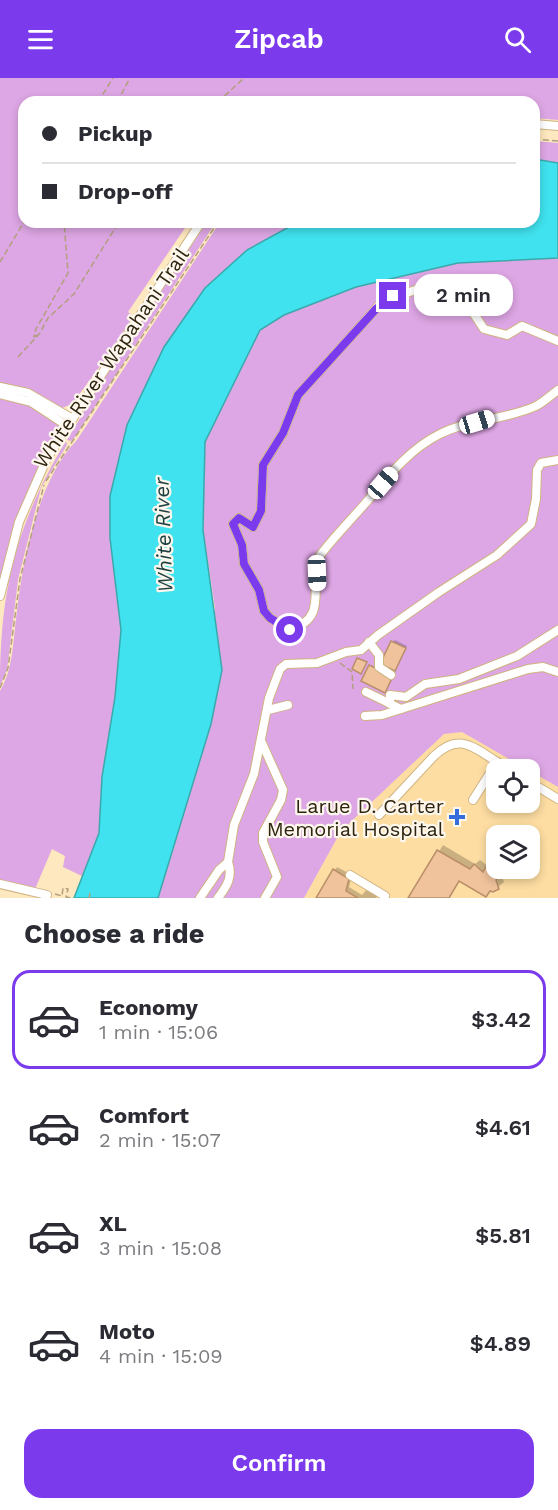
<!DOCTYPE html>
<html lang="en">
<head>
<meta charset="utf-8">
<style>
	:root { --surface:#fff; --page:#f2f2f3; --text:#2b2b33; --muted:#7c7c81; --line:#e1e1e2; --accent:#7c3aed }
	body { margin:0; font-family:"Work Sans",sans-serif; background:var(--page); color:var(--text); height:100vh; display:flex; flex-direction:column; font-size:22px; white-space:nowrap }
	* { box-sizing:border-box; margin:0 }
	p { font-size:20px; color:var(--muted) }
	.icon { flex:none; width:33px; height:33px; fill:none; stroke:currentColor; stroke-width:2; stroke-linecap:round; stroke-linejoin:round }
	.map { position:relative; height:820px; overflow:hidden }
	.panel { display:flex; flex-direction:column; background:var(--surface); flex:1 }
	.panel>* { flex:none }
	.banner { position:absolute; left:18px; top:18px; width:522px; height:132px; border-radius:18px; box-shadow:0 3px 9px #0003; display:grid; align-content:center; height:132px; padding:0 24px; background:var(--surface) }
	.fabs { position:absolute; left:486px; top:681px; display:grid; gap:12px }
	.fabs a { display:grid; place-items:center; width:54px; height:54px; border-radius:12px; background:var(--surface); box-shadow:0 3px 9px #0003; font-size:30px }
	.end { position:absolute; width:27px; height:27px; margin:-14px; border:8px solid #7c3aed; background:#fff; box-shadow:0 0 0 3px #fff }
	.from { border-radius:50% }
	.bubble { position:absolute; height:42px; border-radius:18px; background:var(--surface); box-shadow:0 3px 9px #0003; font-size:20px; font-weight:600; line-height:42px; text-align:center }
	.car { position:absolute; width:18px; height:36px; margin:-18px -9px; border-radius:8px; box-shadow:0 0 4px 2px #0007; background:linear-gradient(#fff 24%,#345 0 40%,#fff 0 76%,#345 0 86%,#fff 0) }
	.banner b { display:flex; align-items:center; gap:21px; height:57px; font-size:22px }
	.banner b+b { border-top:2px solid var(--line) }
	.banner i { width:15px; height:15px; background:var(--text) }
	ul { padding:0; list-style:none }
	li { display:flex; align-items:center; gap:18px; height:99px; margin:0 12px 9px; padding:0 12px; border:3px solid transparent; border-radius:18px }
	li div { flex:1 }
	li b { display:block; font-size:22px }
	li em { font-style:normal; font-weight:600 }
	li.on { border-color:var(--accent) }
	li>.icon { width:54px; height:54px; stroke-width:1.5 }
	h2 { padding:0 24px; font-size:27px; line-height:72px }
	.cta { display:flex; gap:12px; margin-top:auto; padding:12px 24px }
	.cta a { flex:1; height:69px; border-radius:18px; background:var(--accent); color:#fff; font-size:24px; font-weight:600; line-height:69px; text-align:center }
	header { display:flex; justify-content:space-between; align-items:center; height:78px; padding:0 24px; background:var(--accent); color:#fff; font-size:27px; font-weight:600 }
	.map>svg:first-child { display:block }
</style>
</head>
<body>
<header><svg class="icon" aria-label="menu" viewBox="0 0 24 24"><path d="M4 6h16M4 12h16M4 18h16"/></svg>Zipcab<svg class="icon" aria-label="search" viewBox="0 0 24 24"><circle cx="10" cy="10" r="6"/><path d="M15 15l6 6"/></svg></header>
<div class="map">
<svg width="558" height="820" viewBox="0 0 558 820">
	<rect width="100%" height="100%" fill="#fee8bf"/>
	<path fill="#fddda2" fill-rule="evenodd" d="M462 654 527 691 496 692V724H530V693L558 709V820H304L341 753 444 656ZM496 758H530V790H496Z"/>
	<g fill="#dda6e4">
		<path d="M0 0H558V42L534 40V24H24V144H189L128 234 133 238 110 275 72 326 62 330 0 307Z"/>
		<path d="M534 63 558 65V85L534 81Z"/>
		<path d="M207 144H216L75 359 71 363 67 362 115 282Z"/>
		<path d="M220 144H298L247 172 127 347 110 418V460L121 552 115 619 102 699 99 755 82 798 63 789 65 778 52 771 35 811 0 803V613C14 590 13 560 17 533 23 480 39 400 77 362Z"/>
		<path d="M558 180V709L462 654 444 656 341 753 304 820H158L175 766 215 530 203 452 205 364 260 252 284 237 356 209 458 185Z"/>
		<path d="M0 312 62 345 13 461 0 521Z"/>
		<path d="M66 363 67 367 41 410 18 502 7 592 0 608C0 512 16 446 66 363Z"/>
	</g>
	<path fill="#3fe2ee" stroke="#3aa9ab" stroke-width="1.5" d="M534 81 558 85V180L458 185 356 209 284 237 260 252 205 364 203 452 222 592 211 646 158 820H74L99 755 102 699 115 619 121 552 110 460V418L127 347 164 269 205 210 247 172 298 144H534Z"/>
	<g fill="#0003">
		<path d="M395 562 407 568 397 589 393 564Z"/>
		<path d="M443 767 475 786 480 782 488 788 494 783 496 790H503L500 795 504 804 493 813 460 802 449 820H410Z"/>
		<path d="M337 789 352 797 349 809 362 817 369 809 379 815 376 820H317Z"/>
	</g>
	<g fill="#f0c39c" stroke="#b98f69" stroke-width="1.5">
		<path d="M391 563 406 570 395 593 380 586Z"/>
		<path d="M357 580 367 584 361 596 352 591Z"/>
		<path d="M369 587 393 598 385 615 361 603Z"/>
		<path d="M437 772 470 791 474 786 483 794 487 787 500 795 496 802 499 811 493 814 490 813 486 819 459 803 449 820H408Z"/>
		<path d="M333 791 349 801 346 813 358 820H316Z"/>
	</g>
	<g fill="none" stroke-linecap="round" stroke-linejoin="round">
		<defs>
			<g id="minor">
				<path d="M534 46 558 48"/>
				<path d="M558 263 522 248 507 257 484 251 458 212 439 204 383 223 298 317 283 355 263 387 261 433 253 449 239 440 233 446 242 467 244 486 259 512 264 533 270 540 289 551C328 543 311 508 317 483 318 476 361 431 369 421 389 397 411 370 440 356 469 341 506 342 536 328 544 324 551 317 558 312"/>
				<path d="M0 309 28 315 71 340"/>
				<path d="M0 316 31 324 66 347"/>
				<path d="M0 518 19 444 47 380 201 144"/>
				<path d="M369 564 379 577V589L391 597"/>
				<path d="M366 614 401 631 528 591 543 589 558 594"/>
				<path d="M390 626V617L406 619 425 606 459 601 517 578 558 552"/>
				<path d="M268 632 288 627"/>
				<path d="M365 638 382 637 401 631"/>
				<path d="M262 665 283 712 281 722 263 755V764L277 799 265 820"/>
				<path d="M497 684 509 692"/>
				<path d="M530 704 558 721"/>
				<path d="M379 737 434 678C459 654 473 669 497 684L473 722"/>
				<path d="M350 797 385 818"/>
				<path d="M0 806 47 817"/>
				<path d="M200 820 219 792 228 784 234 747 254 696 269 620 280 591 286 586 317 585 346 574 361 572 378 557 439 514 497 477 531 446 536 421 537 392 541 385 558 382"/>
				<path d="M218 820C227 808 233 799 228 784"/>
			</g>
		</defs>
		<use href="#minor" stroke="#cfb482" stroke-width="10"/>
		<g stroke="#b19f7e" stroke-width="1.5" stroke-dasharray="6 3" stroke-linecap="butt">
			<path d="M98 24 113 0"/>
			<path d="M117 24 130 0"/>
			<path d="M218 24 244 0"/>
			<path d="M534 61 558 63"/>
			<path d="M0 184 24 144"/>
			<path d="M37 257 34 259 36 251 68 195 64 144"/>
			<path d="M18 279 40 255 48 240 74 216 119 144"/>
			<path d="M46 403 218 144"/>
			<path d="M340 585 352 594 353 611"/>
			<path d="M0 610 8 590 20 501 44 407"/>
			<path d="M55 816 62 818 63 810 68 811 66 819 71 820"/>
			<path d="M89 820 90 815"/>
		</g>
		<use href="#minor" stroke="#fff" stroke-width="8"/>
	</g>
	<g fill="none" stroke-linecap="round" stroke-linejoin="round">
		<path stroke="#7c3aed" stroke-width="8" d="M290 552 270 540 264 533 259 512 244 486 242 467 233 446 239 440 253 449 261 433 263 387 283 355 298 317 376 231 393 218"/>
	</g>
	<path fill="#356cdb" stroke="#fdf7ed" stroke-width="2" d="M454 730h6v6h6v6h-6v6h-6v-6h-6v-6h6z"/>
	<g text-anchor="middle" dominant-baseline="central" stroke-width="4.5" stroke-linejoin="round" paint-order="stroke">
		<g font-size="20" fill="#2e2410" stroke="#fdf7ed">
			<text transform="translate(111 280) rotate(-56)">White River Wapahani Trail</text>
		</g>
		<g font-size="20" fill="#2e2410" stroke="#fdf7ed" text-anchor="end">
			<text x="444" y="728">Larue D. Carter<tspan x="444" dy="23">Memorial Hospital</tspan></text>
		</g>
		<g font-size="21" font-style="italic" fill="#1e3f41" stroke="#fdf7ed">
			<text transform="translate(163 457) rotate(-92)">White River</text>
		</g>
	</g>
</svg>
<div class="fabs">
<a><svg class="icon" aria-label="locate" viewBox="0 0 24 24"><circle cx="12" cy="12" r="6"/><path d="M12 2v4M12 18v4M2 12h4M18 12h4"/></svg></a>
<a><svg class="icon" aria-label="layers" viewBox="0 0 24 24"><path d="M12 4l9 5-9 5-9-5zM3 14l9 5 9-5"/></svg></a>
</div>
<i class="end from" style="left:290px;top:552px"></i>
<i class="end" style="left:393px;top:218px"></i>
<div class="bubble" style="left:414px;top:196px;width:99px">2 min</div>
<i class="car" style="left:477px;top:344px;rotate:73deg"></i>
<i class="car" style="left:383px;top:405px;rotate:41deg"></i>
<i class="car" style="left:317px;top:495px;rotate:178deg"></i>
<div class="banner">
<b><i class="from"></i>Pickup</b>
<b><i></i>Drop-off</b>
</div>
</div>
<section class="panel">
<h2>Choose a ride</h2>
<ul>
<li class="on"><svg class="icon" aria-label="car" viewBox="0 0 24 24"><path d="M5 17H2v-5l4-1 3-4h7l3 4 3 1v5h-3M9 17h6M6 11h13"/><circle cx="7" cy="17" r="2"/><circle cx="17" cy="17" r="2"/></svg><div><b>Economy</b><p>1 min · 15:06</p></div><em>$3.42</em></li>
<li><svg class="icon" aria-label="car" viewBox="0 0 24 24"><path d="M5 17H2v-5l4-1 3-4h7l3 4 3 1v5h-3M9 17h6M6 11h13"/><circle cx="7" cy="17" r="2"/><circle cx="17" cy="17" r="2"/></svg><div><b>Comfort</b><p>2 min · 15:07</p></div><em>$4.61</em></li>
<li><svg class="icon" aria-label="car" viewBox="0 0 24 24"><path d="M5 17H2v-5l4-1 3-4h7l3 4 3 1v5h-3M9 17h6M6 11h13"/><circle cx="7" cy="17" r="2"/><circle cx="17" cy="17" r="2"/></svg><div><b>XL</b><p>3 min · 15:08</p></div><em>$5.81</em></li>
<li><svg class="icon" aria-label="car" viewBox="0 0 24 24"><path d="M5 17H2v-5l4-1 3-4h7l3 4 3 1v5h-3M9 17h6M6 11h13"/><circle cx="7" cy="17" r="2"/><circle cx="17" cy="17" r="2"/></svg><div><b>Moto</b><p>4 min · 15:09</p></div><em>$4.89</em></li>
</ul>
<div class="cta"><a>Confirm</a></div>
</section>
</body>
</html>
